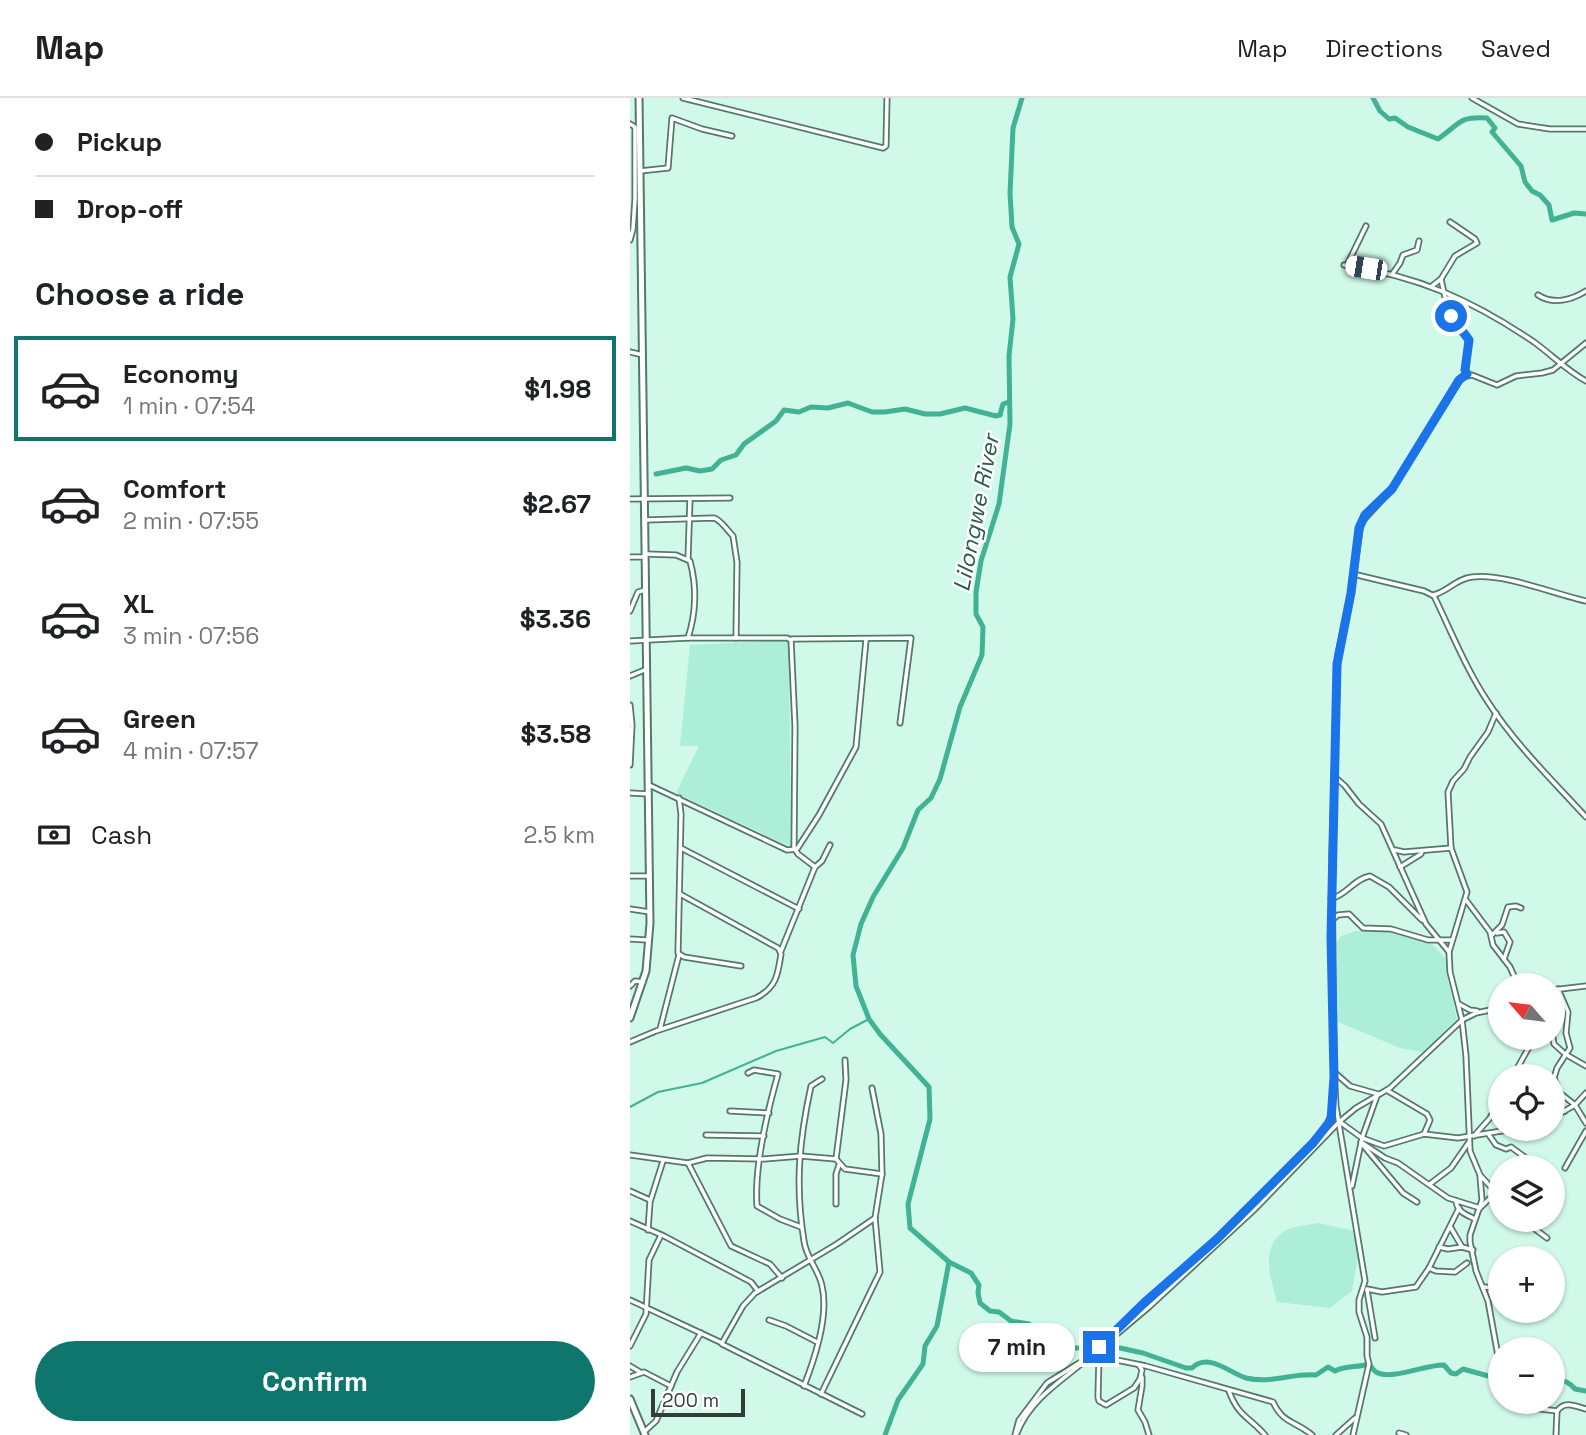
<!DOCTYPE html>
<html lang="en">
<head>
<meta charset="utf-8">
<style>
	:root { --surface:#fff; --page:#f2f2f2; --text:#202124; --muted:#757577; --line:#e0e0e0; --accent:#0f766e }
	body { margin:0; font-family:"Space Grotesk",sans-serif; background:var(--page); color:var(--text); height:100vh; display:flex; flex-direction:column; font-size:26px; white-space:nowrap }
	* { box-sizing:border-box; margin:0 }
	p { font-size:23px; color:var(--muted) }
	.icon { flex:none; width:38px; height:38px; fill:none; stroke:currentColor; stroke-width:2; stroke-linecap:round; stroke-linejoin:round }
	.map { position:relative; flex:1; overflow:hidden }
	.side { display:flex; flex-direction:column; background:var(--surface); width:630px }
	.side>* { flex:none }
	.guide { display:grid; align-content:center; height:154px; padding:0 35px; background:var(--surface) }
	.needle { width:46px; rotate:298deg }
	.fabs { position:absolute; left:858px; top:875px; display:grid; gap:14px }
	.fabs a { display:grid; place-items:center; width:77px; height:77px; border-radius:50%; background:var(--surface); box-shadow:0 2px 5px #0004; font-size:35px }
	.scale { position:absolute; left:21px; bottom:18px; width:94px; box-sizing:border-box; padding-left:7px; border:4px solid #2f3e39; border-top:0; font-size:19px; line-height:24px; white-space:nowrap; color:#2f3e39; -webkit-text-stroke:5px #fff; paint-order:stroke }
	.end { position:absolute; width:32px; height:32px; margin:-16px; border:9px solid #1a73e8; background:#fff; box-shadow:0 0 0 4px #fff }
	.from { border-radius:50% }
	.bubble { position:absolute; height:49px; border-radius:24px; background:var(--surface); box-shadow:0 2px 5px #0004; font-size:23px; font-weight:700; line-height:49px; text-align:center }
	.car { position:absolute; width:21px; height:42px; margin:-21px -10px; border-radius:9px; box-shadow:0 0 5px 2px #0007; background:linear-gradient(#fff 24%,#345 0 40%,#fff 0 76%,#345 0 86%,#fff 0) }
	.guide b { display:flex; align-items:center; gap:24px; height:66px; font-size:26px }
	.guide b+b { border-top:2px solid var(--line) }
	.guide i { width:18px; height:18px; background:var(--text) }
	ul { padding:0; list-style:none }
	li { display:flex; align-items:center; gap:21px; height:105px; margin:0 14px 10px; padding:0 21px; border:4px solid transparent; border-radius:0px }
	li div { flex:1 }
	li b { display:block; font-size:26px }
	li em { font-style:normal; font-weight:700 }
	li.on { border-color:var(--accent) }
	li>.icon { width:63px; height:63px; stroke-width:1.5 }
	h2 { padding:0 35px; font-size:32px; line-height:84px }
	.pay { display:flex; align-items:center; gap:18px; height:77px; padding:0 35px; font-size:26px }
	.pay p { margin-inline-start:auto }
	.action { display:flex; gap:14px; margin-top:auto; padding:14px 35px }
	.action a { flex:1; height:80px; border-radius:42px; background:var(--accent); color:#fff; font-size:28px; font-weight:700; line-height:80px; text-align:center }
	header { display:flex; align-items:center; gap:42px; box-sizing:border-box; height:98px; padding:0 35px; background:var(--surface); border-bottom:2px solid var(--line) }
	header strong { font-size:33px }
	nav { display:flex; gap:38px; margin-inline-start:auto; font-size:24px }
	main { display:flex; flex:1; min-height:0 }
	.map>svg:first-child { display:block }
</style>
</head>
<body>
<header>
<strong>Map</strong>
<nav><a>Map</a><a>Directions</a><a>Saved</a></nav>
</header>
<main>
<section class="side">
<div class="guide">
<b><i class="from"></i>Pickup</b>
<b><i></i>Drop-off</b>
</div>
<h2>Choose a ride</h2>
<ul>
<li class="on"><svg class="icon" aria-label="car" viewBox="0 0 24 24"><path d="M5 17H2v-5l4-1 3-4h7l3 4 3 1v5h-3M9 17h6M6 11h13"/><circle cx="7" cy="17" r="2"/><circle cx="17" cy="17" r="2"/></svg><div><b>Economy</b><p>1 min · 07:54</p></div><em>$1.98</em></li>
<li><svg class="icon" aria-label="car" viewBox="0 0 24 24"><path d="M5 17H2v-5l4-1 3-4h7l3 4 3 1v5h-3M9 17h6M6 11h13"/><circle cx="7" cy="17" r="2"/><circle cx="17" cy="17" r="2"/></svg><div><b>Comfort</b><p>2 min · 07:55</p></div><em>$2.67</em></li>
<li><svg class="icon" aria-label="car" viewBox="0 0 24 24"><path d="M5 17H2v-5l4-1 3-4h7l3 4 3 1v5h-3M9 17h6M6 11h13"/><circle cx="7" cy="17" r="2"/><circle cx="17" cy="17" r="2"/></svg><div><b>XL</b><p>3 min · 07:56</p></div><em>$3.36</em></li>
<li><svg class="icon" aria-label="car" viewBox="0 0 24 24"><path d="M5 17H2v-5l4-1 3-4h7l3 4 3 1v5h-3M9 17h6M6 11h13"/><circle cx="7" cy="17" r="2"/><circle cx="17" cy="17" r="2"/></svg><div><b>Green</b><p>4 min · 07:57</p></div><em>$3.58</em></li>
</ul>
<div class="pay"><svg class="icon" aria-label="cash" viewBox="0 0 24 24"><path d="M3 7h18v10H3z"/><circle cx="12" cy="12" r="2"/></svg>Cash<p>2.5 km</p></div>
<div class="action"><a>Confirm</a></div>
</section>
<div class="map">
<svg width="956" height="1337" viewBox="0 0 956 1337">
	<rect width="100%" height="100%" fill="#d1f9ea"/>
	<g fill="#adeed8">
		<path d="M159 542 161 749 46 695 69 648H50L60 547Z"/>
		<path d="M748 832 773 835 803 847 816 861 818 882 827 921 793 954 770 950 706 923 704 848 711 838 726 833Z"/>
		<path d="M688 1125 725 1133 728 1158 722 1193 700 1210 647 1204C641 1182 629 1148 655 1133 664 1128 678 1127 688 1125Z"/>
	</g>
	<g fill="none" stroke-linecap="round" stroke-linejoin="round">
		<path stroke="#41b293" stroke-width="2" d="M0 1009 28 994 72 985 146 953 195 939 203 945 220 931 239 921"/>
		<g stroke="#41b293" stroke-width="5">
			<path d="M743 0 750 13 759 21 765 20 778 29 808 41C830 26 828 18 857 20L865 30 862 34 891 68 895 84 902 93 910 97 919 107 922 122 944 115 956 116"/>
			<path d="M26 376 56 370 70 373 82 371 91 362 106 357 114 346 146 323 154 312 169 314 181 309 198 310 218 305 242 314H255L275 311 295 316H310L335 310 366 318 370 317 373 306 379 304"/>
			<path d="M319 1164 341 1175 349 1187 348 1195 350 1205 360 1213 369 1214 381 1223 399 1226 415 1240 431 1250H490L513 1255 556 1270H562C578 1254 600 1275 616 1280 641 1286 662 1275 686 1277L698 1269 705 1273C717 1267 726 1270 739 1266 741 1268 743 1272 746 1274 761 1283 797 1266 814 1267L821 1275 826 1276 833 1271 862 1279 870 1278"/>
			<path d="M922 1283C932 1280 939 1284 945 1291L956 1293"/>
			<path d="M255 1337 268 1302 293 1266 295 1248 307 1228 319 1164 280 1130 278 1106 300 1021 299 989 250 936 239 921 226 888 223 857 231 826 243 799 273 750 288 712 301 700 310 681 330 609 352 557 353 529 346 516V494L351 463 369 406 380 326 379 258 383 221 380 179 389 146 382 129 380 95 383 30 392 0"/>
		</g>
		<defs>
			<g id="minor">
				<path d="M53 0 253 50 256 48 257 0"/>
				<path d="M842 0 888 26 920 31H956"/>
				<path d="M0 26 5 29V101L3 131 0 142"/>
				<path d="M10 73 38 70 42 20 72 31 102 38"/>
				<path d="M714 167C788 178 842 202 904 244 922 257 936 272 956 283"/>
				<path d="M717 167 736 128"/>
				<path d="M763 175 770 165 773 157 787 152 789 143"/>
				<path d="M811 181 818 213 839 242 835 272 837 276"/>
				<path d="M802 188 811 181 825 158 847 145 845 141 820 124"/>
				<path d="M908 197C923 207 942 202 956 193"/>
				<path d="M0 254 13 257"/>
				<path d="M0 401 100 400"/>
				<path d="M15 422 84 420C90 421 98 433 103 438L107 464 106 540"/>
				<path d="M16 456 46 457 60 463C67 489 66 515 58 540"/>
				<path d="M0 459H15"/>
				<path d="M58 461 60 401"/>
				<path d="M723 476 794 493 804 498C821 533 836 571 858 604 885 646 922 682 956 719"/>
				<path d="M803 497C818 494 825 481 842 479 874 475 924 496 956 503"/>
				<path d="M0 513 8 494 15 492"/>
				<path d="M162 541 281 540 270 625"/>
				<path d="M0 543 58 540H157L161 542 165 628 164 750 168 756 185 769"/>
				<path d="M0 578 17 571"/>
				<path d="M0 607 2 627 0 667"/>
				<path d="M705 679 715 688 729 706 751 726 796 826 819 854 820 874 832 922 836 958 840 1053 850 1077 870 1099"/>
				<path d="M19 687 157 752 167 751 189 717 226 649 236 542"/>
				<path d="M0 695 19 696"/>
				<path d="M49 700 51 716 48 855 54 859 111 868"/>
				<path d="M51 750 169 811"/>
				<path d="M765 752 774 754 821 750"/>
				<path d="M770 769 791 756 792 753"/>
				<path d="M0 778H20"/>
				<path d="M701 801C718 796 724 781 740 778L759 789 792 822"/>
				<path d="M836 802 860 834 863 847 880 869 888 887"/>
				<path d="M0 811 20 814"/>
				<path d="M702 822 708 817 719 816 733 830 761 831 798 842H822"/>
				<path d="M867 835 874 834 880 844 874 861"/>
				<path d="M862 837 872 827 878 809 886 808 891 810"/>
				<path d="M0 841 17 842"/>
				<path d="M151 853 185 769 192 763 200 747"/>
				<path d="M819 854 837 794 821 750 818 694 823 683 834 671 840 659 858 634 866 615"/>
				<path d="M0 888 5 883 13 884"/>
				<path d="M928 891 938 914 936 935 940 950 927 970 924 980 930 995 945 1007 956 1025"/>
				<path d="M922 892 956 888"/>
				<path d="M829 906 840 912 847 913"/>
				<path d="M30 931 49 857"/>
				<path d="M922 934 924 946 935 956 956 968"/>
				<path d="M0 944 26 933 126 900C146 890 148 877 151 856L148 850 50 796"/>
				<path d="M215 962 216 982 206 1061 215 1071 252 1076"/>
				<path d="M704 974 720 988 748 996"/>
				<path d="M118 975 124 972 148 976C137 1015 124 1068 127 1108L150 1121 171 1129"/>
				<path d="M883 978 904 940"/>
				<path d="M758 993 797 1016 800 1022 794 1036"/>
				<path d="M922 1006 935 1013"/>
				<path d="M100 1013 139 1015"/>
				<path d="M922 1020 945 1007 956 995"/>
				<path d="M710 1024 732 1040 754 1048 794 1036 828 1040 884 1031"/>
				<path d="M76 1037 134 1038"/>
				<path d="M859 1037 866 1047 876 1051 881 1049 896 1060"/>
				<path d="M844 1038 860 1020 870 1001"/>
				<path d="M731 1044 755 1060 768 1065 818 1100 850 1110 865 1095"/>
				<path d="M732 1046 773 1095 787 1104"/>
				<path d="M0 1057 58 1065 77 1060 134 1061 171 1058 206 1061"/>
				<path d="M58 1065 101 1148 140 1166 152 1180"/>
				<path d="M935 1070 956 1033"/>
				<path d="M850 1078 852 1102 840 1137V1144L846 1173 858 1203 870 1269"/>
				<path d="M800 1086 821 1070 839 1044"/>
				<path d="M722 1088 732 1040 747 998"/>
				<path d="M0 1093 20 1102"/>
				<path d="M826 1103C827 1114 837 1117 845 1121"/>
				<path d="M206 1106V1076L209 1067"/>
				<path d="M893 1122 917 1140"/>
				<path d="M0 1123 34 1138 121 1184 128 1193"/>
				<path d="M821 1130 832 1149"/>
				<path d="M18 1132 20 1104 33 1063"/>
				<path d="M809 1149 818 1151 832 1149 843 1152"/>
				<path d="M799 1170 806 1173 825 1174 837 1165"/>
				<path d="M853 1189 870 1190"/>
				<path d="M865 1189 870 1168"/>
				<path d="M737 1191 752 1194 786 1189 799 1170 829 1110"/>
				<path d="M737 1192 745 1240"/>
				<path d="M0 1202 92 1245 113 1208 125 1195 207 1146 245 1120"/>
				<path d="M139 1222 156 1228 187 1244"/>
				<path d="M490 1229 514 1205 587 1141 694 1033 702 1015 703 987"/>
				<path d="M92 1246 232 1316"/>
				<path d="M0 1248 16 1216 19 1162 31 1137"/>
				<path d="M469 1258 468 1299 469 1303 476 1307 504 1290 510 1281 512 1272 509 1267"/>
				<path d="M0 1268 10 1274"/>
				<path d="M0 1279 14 1274 41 1288"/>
				<path d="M512 1279V1288L508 1312 515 1324 519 1337"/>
				<path d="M174 1288C185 1260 199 1217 192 1188 189 1172 176 1160 174 1143 165 1088 169 1043 181 988L192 981"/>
				<path d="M599 1293C608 1318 618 1318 635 1337"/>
				<path d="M191 1296 250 1174 245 1120 252 1076 251 1036 242 990"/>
				<path d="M885 1304 887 1308 927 1313 926 1337"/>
				<path d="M927 1313C935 1302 945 1308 956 1311"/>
				<path d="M14 1334 26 1323 47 1274 71 1235"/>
				<path d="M387 1335C401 1299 435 1281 462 1257L516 1268 643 1304C653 1326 666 1323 682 1337"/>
				<path d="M769 1335 776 1337"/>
				<path d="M385 1337 389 1322 417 1285 462 1257 519 1209 624 1112 709 1024 726 1010 760 990 832 922 846 915 870 910"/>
				<path d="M706 1337 725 1320"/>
				<path d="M723 1337 739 1266 737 1258V1239L729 1214V1202L735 1183 706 1008 704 968 702 757 708 556 721 495 731 425 762 391 832 279 842 277 867 287 886 278 912 275 923 272 956 245"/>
			</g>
			<g id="secondary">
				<path d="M0 920 16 873 20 825 9 0"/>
				<path d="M0 1301 15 1337"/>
			</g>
		</defs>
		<use href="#minor" stroke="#54786b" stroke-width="7"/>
		<use href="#secondary" stroke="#54786b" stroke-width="9"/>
		<use href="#minor" stroke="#fff" stroke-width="3.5"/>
		<use href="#secondary" stroke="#fff" stroke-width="5"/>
	</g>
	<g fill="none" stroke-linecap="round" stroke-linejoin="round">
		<path stroke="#1a73e8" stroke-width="9" d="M469 1249 514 1205 587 1141 683 1045 701 1022 704 979 701 839 707 566 721 495 729 430 735 417 762 391 829 282 837 276 835 272 839 242 821 218"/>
	</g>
	<g text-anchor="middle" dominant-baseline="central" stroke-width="5" stroke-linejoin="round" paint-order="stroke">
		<g font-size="23" font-style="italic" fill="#2c5a4c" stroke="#fff">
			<text transform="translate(346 415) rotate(-79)">Lilongwe River</text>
		</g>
	</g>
</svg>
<div class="fabs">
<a><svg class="needle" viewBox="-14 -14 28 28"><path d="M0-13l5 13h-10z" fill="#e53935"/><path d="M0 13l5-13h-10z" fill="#757577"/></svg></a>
<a><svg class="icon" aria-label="locate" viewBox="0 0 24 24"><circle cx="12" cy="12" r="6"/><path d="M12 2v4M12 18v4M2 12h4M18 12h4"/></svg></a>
<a><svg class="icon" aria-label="layers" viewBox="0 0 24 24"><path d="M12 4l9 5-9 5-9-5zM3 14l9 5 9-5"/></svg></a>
<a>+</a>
<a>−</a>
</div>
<div class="scale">200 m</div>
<i class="end from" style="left:821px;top:218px"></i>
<i class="end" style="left:469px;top:1249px"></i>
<div class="bubble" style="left:329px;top:1225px;width:116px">7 min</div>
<i class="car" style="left:736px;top:170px;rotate:279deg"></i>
</div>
</main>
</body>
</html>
